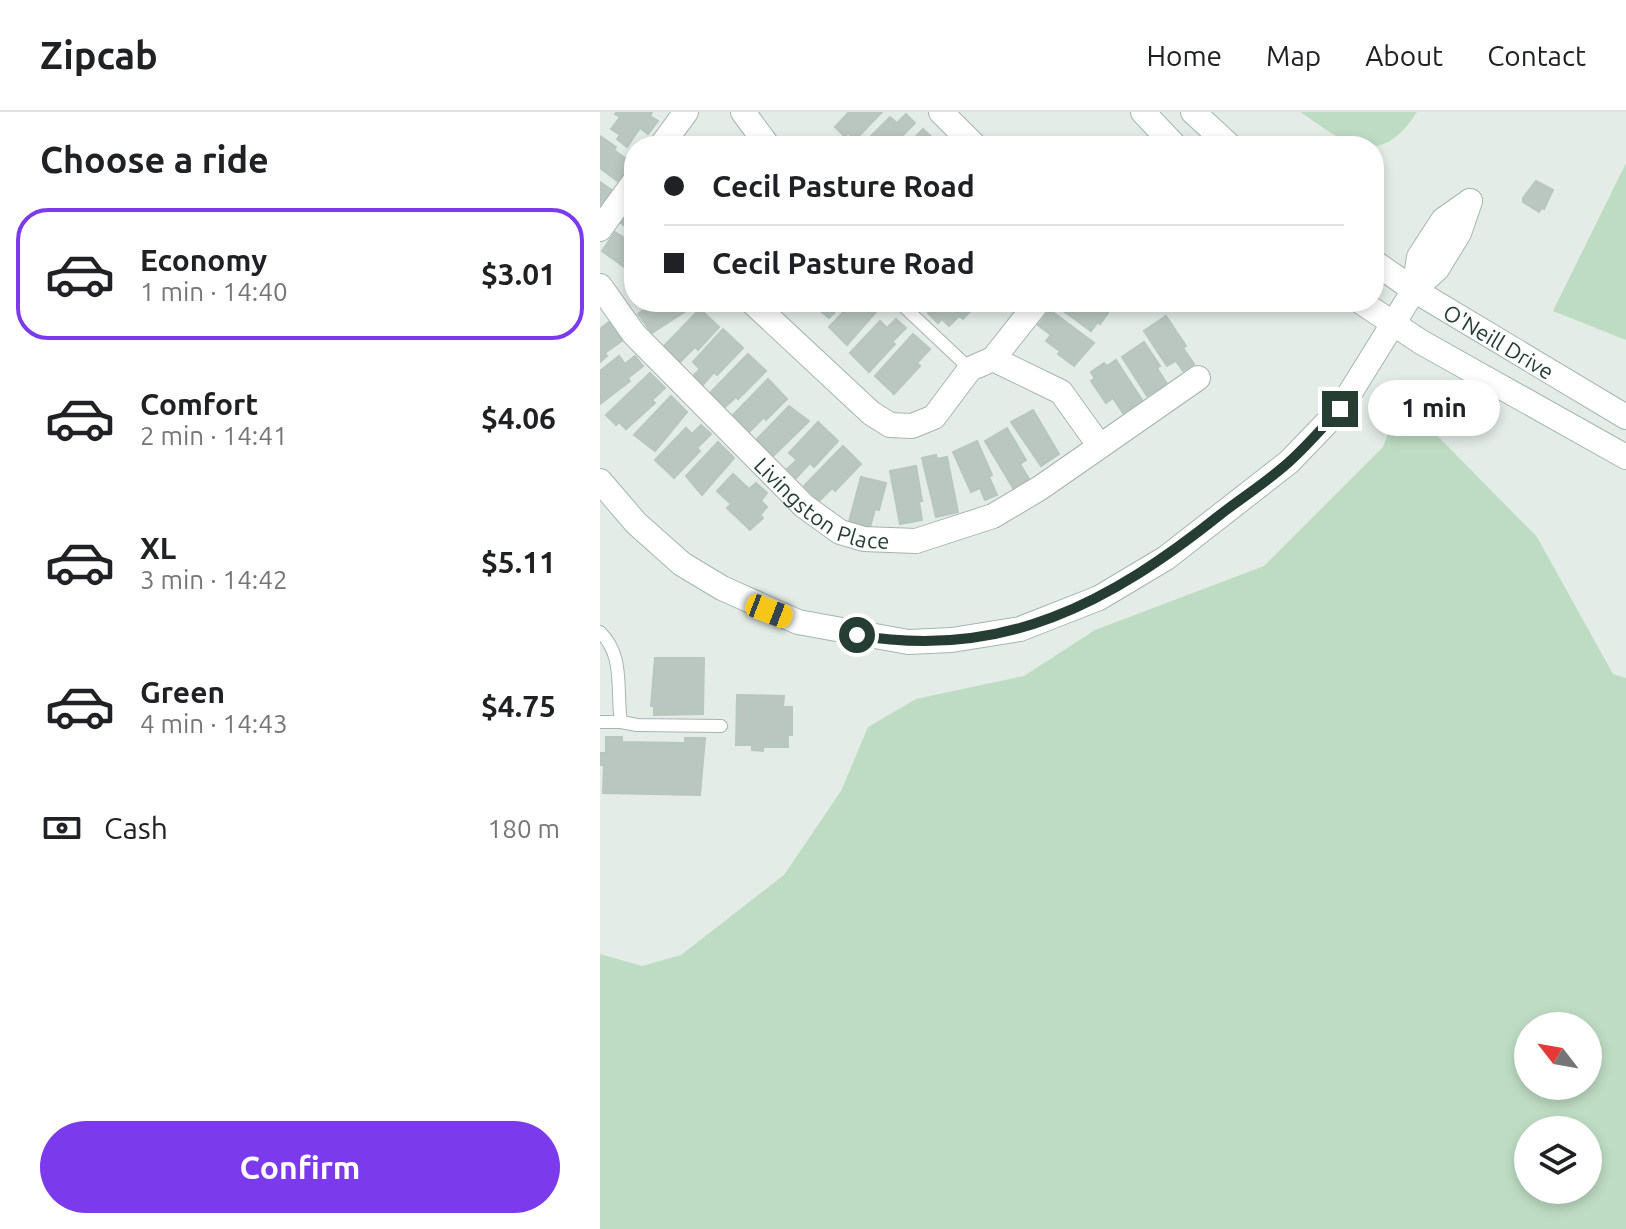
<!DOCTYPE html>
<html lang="en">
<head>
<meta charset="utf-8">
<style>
	:root { --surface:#fff; --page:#f6f6f6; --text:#202124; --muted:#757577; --line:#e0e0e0; --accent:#7c3aed }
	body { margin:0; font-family:Ubuntu,sans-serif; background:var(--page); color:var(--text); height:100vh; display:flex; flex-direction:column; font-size:30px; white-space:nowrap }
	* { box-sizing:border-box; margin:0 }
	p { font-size:26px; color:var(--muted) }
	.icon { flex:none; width:44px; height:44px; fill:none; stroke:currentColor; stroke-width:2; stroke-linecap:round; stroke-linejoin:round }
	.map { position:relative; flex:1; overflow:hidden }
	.drawer { display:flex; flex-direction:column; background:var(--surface); width:600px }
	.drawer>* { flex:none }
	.guide { position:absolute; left:24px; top:24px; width:760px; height:176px; border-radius:32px; box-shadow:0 4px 12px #0003; display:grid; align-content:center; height:176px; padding:0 40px; background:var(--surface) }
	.needle { width:52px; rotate:301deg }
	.controls { position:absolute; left:914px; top:900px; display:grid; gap:16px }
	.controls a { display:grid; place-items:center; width:88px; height:88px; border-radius:50%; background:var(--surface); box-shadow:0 4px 12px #0003; font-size:40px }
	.end { position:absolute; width:36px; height:36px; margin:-18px; border:10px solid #253d33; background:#fff; box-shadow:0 0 0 4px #fff }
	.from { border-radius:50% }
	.bubble { position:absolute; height:56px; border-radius:28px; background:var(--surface); box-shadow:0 4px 12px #0003; font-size:26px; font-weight:700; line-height:56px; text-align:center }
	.car { position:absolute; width:24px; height:48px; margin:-24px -12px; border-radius:10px; box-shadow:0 0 6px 2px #0007; background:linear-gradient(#f5c518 24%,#345 0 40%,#f5c518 0 76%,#345 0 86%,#f5c518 0) }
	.guide b { display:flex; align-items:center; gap:28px; height:76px; font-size:30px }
	.guide b+b { border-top:2px solid var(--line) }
	.guide i { width:20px; height:20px; background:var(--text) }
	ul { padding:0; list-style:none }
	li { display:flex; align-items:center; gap:24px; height:132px; margin:0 16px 12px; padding:0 24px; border:4px solid transparent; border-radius:32px }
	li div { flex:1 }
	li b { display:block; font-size:30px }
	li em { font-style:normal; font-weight:700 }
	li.current { border-color:var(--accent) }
	li>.icon { width:72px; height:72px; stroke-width:1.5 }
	h2 { padding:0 40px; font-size:36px; line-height:96px }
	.pay { display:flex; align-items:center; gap:20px; height:88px; padding:0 40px; font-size:30px }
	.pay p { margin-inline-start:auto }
	.button { display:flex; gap:16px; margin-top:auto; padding:16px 40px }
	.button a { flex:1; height:92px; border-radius:48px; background:var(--accent); color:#fff; font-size:32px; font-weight:700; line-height:92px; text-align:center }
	header { display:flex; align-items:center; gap:48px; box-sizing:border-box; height:112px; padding:0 40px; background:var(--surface); border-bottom:2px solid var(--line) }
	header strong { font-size:38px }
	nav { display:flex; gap:44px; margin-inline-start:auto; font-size:28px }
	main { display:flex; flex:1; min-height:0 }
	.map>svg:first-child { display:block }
</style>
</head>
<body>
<header>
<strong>Zipcab</strong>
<nav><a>Home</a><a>Map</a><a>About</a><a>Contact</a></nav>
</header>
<main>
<section class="drawer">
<h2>Choose a ride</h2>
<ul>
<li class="current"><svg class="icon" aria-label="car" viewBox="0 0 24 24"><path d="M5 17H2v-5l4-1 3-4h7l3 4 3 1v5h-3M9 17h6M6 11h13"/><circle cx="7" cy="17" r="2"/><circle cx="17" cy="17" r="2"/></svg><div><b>Economy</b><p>1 min · 14:40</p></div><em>$3.01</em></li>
<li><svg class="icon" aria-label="car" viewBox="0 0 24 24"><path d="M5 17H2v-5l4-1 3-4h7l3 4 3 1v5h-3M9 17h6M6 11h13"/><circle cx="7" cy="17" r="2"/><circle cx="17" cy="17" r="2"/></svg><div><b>Comfort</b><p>2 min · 14:41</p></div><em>$4.06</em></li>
<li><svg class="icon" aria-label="car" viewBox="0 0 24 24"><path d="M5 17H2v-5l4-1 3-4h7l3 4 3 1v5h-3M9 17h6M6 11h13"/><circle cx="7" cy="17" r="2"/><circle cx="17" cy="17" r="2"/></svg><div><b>XL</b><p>3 min · 14:42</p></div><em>$5.11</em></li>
<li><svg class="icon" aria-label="car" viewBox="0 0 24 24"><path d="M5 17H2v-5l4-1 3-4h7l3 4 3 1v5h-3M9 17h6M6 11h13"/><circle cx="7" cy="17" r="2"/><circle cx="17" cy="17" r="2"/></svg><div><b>Green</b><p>4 min · 14:43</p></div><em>$4.75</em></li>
</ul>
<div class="pay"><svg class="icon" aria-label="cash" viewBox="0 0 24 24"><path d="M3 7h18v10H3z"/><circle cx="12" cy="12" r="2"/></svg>Cash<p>180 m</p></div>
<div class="button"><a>Confirm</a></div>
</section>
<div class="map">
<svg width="1026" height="1117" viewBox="0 0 1026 1117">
	<rect width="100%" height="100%" fill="#e4ece8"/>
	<g fill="#bedcc3" fill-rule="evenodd">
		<path d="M701 0H817C780 58 746 33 701 0Z"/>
		<path d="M1026 51V228L953 199Z"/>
		<path d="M801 287 937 425 1013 562 1026 566V1117H0V842L42 854 81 843 184 763 241 679 268 615 316 587 424 564 495 518 664 454 783 335ZM988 914V974H928V914ZM988 1018V1078H928V1018Z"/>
	</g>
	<g fill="#b9c7c0" stroke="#b7c6be" stroke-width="2">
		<path d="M17 0H52L50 4 58 9 48 22 40 16 27 35 17 27 20 23 11 17 20 5 15 2Z"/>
		<path d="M249 0H282L255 28 248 21 245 25 235 15Z"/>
		<path d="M306 2 315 11 301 25 304 28 297 34H261L290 5 297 11Z"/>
		<path d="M323 17 340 33 307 34Z"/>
		<path d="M0 24 16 35 14 38 32 51 19 70 0 56Z"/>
		<path d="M936 69 953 78 944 97 942 96 939 100 923 90V86Z"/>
		<path d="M0 70 13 79 0 97Z"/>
		<path d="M34 93V121L21 111Z"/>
		<path d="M15 120 34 132V162L2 139Z"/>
		<path d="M55 190H84L89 197 52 221 38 202Z"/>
		<path d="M210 190H244L229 206Z"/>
		<path d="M253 190H279L282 193 247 233 229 215Z"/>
		<path d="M339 190H379L363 207 359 204 349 214 342 207 338 211 328 201Z"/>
		<path d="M455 190H493L508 201 500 212 498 210 491 219 454 192Z"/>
		<path d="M100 197 119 215 98 238 95 235 79 251 63 235Z"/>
		<path d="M450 198 494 231 474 254 458 242 460 239 446 229 451 223 438 213Z"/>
		<path d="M566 204 586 234 583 236 594 252 583 259 576 249 567 254 544 219Z"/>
		<path d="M296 207 306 216 292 230 295 232 269 260 250 241 280 209 287 216Z"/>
		<path d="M9 210 23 228 5 241 7 244 0 250V217Z"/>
		<path d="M123 217 143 236 117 263 114 260 101 275 91 266 100 257 93 250Z"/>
		<path d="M313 222 330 237 317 251 320 254 294 282 275 264Z"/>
		<path d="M544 230 560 254 557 256 567 272 547 284 522 245Z"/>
		<path d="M148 242 166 259 138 287 136 285 123 297 108 283Z"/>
		<path d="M19 244 25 252 35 244 43 254 28 266 30 269 0 292V259Z"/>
		<path d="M516 248 542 288 523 301 513 286 506 291 491 269 495 267 491 260 504 251 507 254Z"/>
		<path d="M50 261 65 276 52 288 55 291 26 317 19 310 16 313 6 303Z"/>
		<path d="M168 267 187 287 166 308 164 305 148 321 131 305Z"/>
		<path d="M71 284 87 300 55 339 34 323Z"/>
		<path d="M189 294 209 309 173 344 156 328Z"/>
		<path d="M433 298 459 342 441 354 411 310Z"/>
		<path d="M218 310 238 329 214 355 210 351 196 366 187 357 197 348 189 341Z"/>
		<path d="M101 313 111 322 97 336 100 339 74 366 55 348 86 316 92 322Z"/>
		<path d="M407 316 426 348 420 352 429 367 413 376 385 329Z"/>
		<path d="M377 329 392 363 389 365 397 383 385 388 380 376 371 380 353 340Z"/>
		<path d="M118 330 134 346 102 383 86 364Z"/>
		<path d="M243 334 261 352 235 379 232 376 219 389 204 374Z"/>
		<path d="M336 343 337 347 347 345 358 400 336 405 322 346Z"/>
		<path d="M316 354 322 389H319L322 408 300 412 290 359Z"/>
		<path d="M133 362 149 377 156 371 167 381 161 389 167 395 160 403 163 406 150 418 127 396 131 392 117 379Z"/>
		<path d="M261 365 286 371 279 398 275 397 270 415 249 410Z"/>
		<path d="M55 546H104L103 602 54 603V594H51Z"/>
		<path d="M137 583 184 584 183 595H192V623H188V635H163V639L152 638V633H136Z"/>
		<path d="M6 625H22V630L85 631V626H105L100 683 3 681 4 653H1V641H6Z"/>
	</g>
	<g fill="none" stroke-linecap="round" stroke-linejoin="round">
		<defs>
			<g id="lane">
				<path d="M299 190 370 257"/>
				<path d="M0 520C25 544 16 578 21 610L37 613 121 614"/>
				<path d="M0 610H21"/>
			</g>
			<g id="street">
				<path d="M143 0 168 34"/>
				<path d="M341 0 375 34"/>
				<path d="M61 34 86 0"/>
				<path d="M0 117 34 70"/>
				<path id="s1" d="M0 174 34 222 204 394 240 420 264 427 316 429 393 404 440 376 598 266"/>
				<path d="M152 190 271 301 290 313 312 314 334 305 370 257 393 247 438 190"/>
				<path d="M393 247 461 280 499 333"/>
			</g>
			<g id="secondary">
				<path d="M543 0 575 34"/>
				<path d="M593 0 630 34"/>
				<path id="s2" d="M774 150 814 178 1026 305"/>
				<path d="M814 178 819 145 843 108 870 89"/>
				<path d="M761 190 821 230 1026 345"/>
				<path d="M0 369 36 411 82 452 122 476 198 510 308 530 352 528 420 517 499 486 566 446 689 350 740 297 814 178 837 157 859 121 870 89"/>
			</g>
		</defs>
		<use href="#lane" stroke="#a7b4ae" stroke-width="14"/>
		<use href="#street" stroke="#a7b4ae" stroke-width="26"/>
		<use href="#secondary" stroke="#a3b7ae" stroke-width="26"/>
		<use href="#lane" stroke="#fff" stroke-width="12"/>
		<use href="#street" stroke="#fff" stroke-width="24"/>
		<use href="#secondary" stroke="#fff" stroke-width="24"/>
	</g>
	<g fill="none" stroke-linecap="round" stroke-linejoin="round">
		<path stroke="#253d33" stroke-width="10" d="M257 523C403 549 511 490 621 402 643 385 668 369 689 350 707 334 723 315 740 297"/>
	</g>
	<g text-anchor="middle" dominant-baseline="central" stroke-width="8" stroke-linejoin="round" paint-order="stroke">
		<g font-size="22" fill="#253d33" stroke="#f4f9f6">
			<text stroke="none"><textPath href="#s2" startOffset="148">O'Neill Drive</textPath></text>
			<text stroke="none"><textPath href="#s1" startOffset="316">Livingston Place</textPath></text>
		</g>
	</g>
</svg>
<div class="controls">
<a><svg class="needle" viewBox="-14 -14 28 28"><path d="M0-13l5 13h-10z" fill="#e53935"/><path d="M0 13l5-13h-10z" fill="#757577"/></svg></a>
<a><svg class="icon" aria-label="layers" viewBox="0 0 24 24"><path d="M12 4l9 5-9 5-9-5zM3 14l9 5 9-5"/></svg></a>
</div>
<i class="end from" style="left:257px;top:523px"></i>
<i class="end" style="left:740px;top:297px"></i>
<div class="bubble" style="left:768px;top:268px;width:132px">1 min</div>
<i class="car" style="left:169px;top:499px;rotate:111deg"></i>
<div class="guide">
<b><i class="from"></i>Cecil Pasture Road</b>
<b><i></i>Cecil Pasture Road</b>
</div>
</div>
</main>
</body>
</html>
